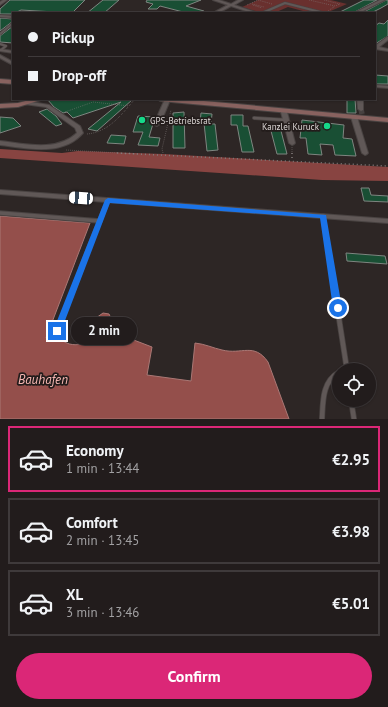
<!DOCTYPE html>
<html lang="en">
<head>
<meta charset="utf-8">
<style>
	:root { --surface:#221c1c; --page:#2a2525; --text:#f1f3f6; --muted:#a2a1a3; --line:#3f3a3b; --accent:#db2777 }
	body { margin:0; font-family:"PT Sans",sans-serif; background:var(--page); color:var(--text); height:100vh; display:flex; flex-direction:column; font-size:15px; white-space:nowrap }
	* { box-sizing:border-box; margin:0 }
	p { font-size:13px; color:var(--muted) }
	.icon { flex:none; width:22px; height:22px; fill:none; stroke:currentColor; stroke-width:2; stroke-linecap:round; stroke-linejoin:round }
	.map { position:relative; height:419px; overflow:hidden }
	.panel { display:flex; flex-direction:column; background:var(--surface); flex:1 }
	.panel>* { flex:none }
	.banner { position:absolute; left:12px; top:12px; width:364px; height:88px; border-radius:0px; box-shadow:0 1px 3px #0004,0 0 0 1px var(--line); display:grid; align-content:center; height:88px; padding:0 16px; background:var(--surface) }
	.fabs { position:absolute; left:332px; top:363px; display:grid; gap:8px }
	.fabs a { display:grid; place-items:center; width:44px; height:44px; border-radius:50%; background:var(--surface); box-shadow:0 1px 3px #0004,0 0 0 1px var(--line); font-size:20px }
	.end { position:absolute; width:18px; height:18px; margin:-9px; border:5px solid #1a73e8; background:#fff; box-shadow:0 0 0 2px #fff }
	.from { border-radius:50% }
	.bubble { position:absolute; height:28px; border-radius:14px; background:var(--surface); box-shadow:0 1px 3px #0004,0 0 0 1px var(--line); font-size:13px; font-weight:800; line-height:28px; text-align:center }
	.car { position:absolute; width:12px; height:24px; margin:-12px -6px; border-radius:5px; box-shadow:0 0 3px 1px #0007; background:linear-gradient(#fff 24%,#345 0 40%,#fff 0 76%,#345 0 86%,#fff 0) }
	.banner b { display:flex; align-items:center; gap:14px; height:38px; font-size:15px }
	.banner b+b { border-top:1px solid var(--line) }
	.banner i { width:10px; height:10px; background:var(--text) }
	ul { padding:7px 0 0; list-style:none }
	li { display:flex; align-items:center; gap:12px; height:66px; margin:0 8px 6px; padding:0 8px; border:2px solid var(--line); border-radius:0px }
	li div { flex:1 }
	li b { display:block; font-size:15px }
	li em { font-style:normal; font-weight:800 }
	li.current { border-color:var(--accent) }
	li>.icon { width:36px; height:36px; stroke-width:1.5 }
	.cta { display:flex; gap:8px; margin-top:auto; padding:8px 16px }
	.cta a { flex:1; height:46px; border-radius:24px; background:var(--accent); color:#fff; font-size:16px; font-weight:800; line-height:46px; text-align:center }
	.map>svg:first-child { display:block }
</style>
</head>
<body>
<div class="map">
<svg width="388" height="419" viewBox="0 0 388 419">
	<rect width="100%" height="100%" fill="#2d2625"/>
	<path fill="#69302e" d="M258 0H331L347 4 326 13H299L303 11 288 7 274 13H262L242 7Z"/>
	<path fill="#884441" d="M0 149 62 153 78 151 163 154 388 167V181L322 180 0 158Z"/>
	<path fill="#944f4b" stroke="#aa7875" d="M0 216 90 223 46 338 59 336C67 350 88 345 99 336L100 331 96 325V318L103 313 109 314 118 334 152 347 147 375 191 381 195 343C205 344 213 348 222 350 242 355 254 342 268 362L289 419H0Z"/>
	<g fill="#194f34" stroke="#7e8580">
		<path d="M10 0H85L72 13 21 10 13 14H0V9Z"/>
		<path d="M103 0H119L104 13H87Z"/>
		<path d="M147 0H201L186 6 204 11V13H187L160 6 157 9H148L153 4 146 2Z"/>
		<path d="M364 0H377L353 13H338Z"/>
		<path d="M386 0H388V4L381 8 371 13H362Z"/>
		<path d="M0 18 13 19V21L0 31Z"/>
		<path d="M388 20V36L375 44V26L379 23 384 24Z"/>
		<path d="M13 26V43L0 42V36Z"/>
		<path d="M375 75 388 76V84H375Z"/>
		<path d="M47 99H127L132 100 97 131 88 129 121 102 73 118 67 112 63 113 54 107Z"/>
		<path d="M347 99H355L356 113H347Z"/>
		<path d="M47 109 56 116 62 124 56 126 39 112Z"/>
		<path d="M184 112 185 148H173V113Z"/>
		<path d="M201 113 212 114 211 124H215L218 150 207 151 204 123H200Z"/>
		<path d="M231 115H243V126H248L254 152H242L237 125H231Z"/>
		<path d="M138 116 155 117 149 137 160 138 158 146 138 145 143 132H133Z"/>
		<path d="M0 117 13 118 21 126 0 133Z"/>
		<path d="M302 120 344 125 343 138 352 139 356 156 335 155 333 145 320 144 322 155 308 154 306 138H300Z"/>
		<path d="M270 127H280L287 154H277Z"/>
		<path d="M111 135 126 136 124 144 107 143Z"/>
		<path d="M361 188H369L371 195 388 196V202L364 201Z"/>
		<path d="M346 253 385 256 387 264 347 261Z"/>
	</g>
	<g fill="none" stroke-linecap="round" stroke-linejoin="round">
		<path stroke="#474140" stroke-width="5.5" stroke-dasharray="5.5 2.5" stroke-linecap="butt" d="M361 109 362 114"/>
		<defs>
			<g id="lane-far3">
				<path d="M262 13 285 3 324 13"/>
				<path d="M0 34 13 23"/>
				<path d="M0 44 6 46 1 50"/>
			</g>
			<path id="lane-far2" d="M254 118 286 120"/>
			<g id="lane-far1">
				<path d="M0 213 100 221"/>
				<path d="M323 216 331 268"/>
				<path d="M81 268 108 200"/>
			</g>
			<g id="lane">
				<path d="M331 267 347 370"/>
				<path d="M57 331 82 267"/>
				<path d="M351 400 354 419"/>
				<path d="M322 419C323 401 322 382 339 372"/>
			</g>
			<g id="street">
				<path d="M3 0H7L0 5V2Z"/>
				<path d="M213 0H219L231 4 238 0H243L234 5 258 13H252L231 6 218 13H213L228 5Z"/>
				<path d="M380 0H385L359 13H354Z"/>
				<path d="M0 15 13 16V18L0 17Z"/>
				<path d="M387 37H388V40L379 47 388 49V51L375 49V46Z"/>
				<path d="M0 49 13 51V53L0 51Z"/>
				<path d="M0 55 13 62V65L0 58Z"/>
				<path d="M375 85 388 86V88L375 87Z"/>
				<path d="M165 99 170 100 160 124 157 126 155 125 154 124Z"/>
				<path d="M357 99H363V110L361 111 358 109Z"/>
				<path d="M26 101 49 105 80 126 83 133C62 157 27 148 0 145V141C26 144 56 152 77 133L75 128 46 107 24 104 23 103Z"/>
				<path d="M284 110 287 112 295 143 294 144 292 145 289 143 281 112Z"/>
				<path d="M354 115 357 117 368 153 367 154 365 155 362 153 351 117Z"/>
				<path d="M0 190 388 219V223L0 194Z"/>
			</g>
			<g id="secondary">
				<path d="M0 79 13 80V84L0 83Z"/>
				<path d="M33 99H44L18 107 0 108V104L18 103Z"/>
				<path d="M157 99H182L388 118V122L160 101Z"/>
			</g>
		</defs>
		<use href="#lane-far3" stroke="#494342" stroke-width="3"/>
		<use href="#lane-far2" stroke="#494342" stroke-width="4"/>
		<use href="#lane-far1" stroke="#494342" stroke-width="5.5"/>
		<use href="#lane" stroke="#494342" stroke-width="6"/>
		<use href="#street" stroke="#494342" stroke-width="2"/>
		<use href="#secondary" stroke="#494342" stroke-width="2"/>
		<g stroke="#837c7b" stroke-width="1" stroke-dasharray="0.5 1.5" stroke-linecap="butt">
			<path d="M258 0 272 4"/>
			<path d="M309 0 335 6 328 11"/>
			<path d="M324 0 340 4 335 6"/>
			<path d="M252 4 264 7"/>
			<path d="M247 5 258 0"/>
			<path d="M253 5 262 8"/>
			<path d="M65 112 93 102 129 106"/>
			<path d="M87 134C109 132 121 115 135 99"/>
			<path d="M292 147V154"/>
			<path d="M66 150 137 154"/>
			<path d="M163 153 162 149 171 110"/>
		</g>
		<g stroke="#837c7b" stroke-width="1.5" stroke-dasharray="1 3" stroke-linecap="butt">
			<path d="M117 153 388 166"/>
			<path d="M292 153V161"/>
		</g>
		<use href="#lane-far3" stroke="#605857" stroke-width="2"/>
		<use href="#lane-far2" stroke="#605857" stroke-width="2.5"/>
		<use href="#lane-far1" stroke="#605857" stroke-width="3.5"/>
		<use href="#lane" stroke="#605857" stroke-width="4.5"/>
		<use href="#street" fill="#605857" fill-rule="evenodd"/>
		<use href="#secondary" fill="#88625f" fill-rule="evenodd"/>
	</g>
	<path fill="#1a73e8" d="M108 198 326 215 342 308 338 312 333 308 320 218 110 203 61 331 60 333H54L53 331 105 200Z"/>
	<g fill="#15d989" stroke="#231c1b" stroke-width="1.5">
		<circle cx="142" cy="120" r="4"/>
		<circle cx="327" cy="126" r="4"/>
	</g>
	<g text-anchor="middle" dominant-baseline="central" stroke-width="3.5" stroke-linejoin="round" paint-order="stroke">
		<g font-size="9" fill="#dcd7d6" stroke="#231c1b" text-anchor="start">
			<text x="150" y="120">GPS-Betriebsrat</text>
			<text x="319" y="126" text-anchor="end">Kanzlei Kuruck</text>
		</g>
		<g font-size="13" font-style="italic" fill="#f6b7b2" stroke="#231c1b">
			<text x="43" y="379">Bauhafen</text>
		</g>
	</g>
</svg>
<div class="fabs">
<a><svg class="icon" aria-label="locate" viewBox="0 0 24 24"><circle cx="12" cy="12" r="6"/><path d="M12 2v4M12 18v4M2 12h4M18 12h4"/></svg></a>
</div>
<i class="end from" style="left:338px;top:308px"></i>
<i class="end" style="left:57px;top:331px"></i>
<div class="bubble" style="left:71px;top:317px;width:66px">2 min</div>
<i class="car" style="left:81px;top:198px;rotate:274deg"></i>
<div class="banner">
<b><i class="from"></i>Pickup</b>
<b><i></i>Drop-off</b>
</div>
</div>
<section class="panel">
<ul>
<li class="current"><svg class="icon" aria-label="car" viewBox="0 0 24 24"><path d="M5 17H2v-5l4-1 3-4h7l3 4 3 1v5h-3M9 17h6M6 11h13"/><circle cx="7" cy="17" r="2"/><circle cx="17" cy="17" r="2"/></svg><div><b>Economy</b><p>1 min · 13:44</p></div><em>€2.95</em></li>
<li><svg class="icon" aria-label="car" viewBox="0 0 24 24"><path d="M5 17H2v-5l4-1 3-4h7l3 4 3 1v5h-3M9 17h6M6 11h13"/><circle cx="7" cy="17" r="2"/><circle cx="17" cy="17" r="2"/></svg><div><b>Comfort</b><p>2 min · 13:45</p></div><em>€3.98</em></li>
<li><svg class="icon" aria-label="car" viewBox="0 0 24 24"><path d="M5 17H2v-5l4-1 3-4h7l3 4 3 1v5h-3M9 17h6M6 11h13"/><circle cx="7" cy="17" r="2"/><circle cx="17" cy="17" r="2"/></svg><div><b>XL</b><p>3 min · 13:46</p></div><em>€5.01</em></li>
</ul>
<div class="cta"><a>Confirm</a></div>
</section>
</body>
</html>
